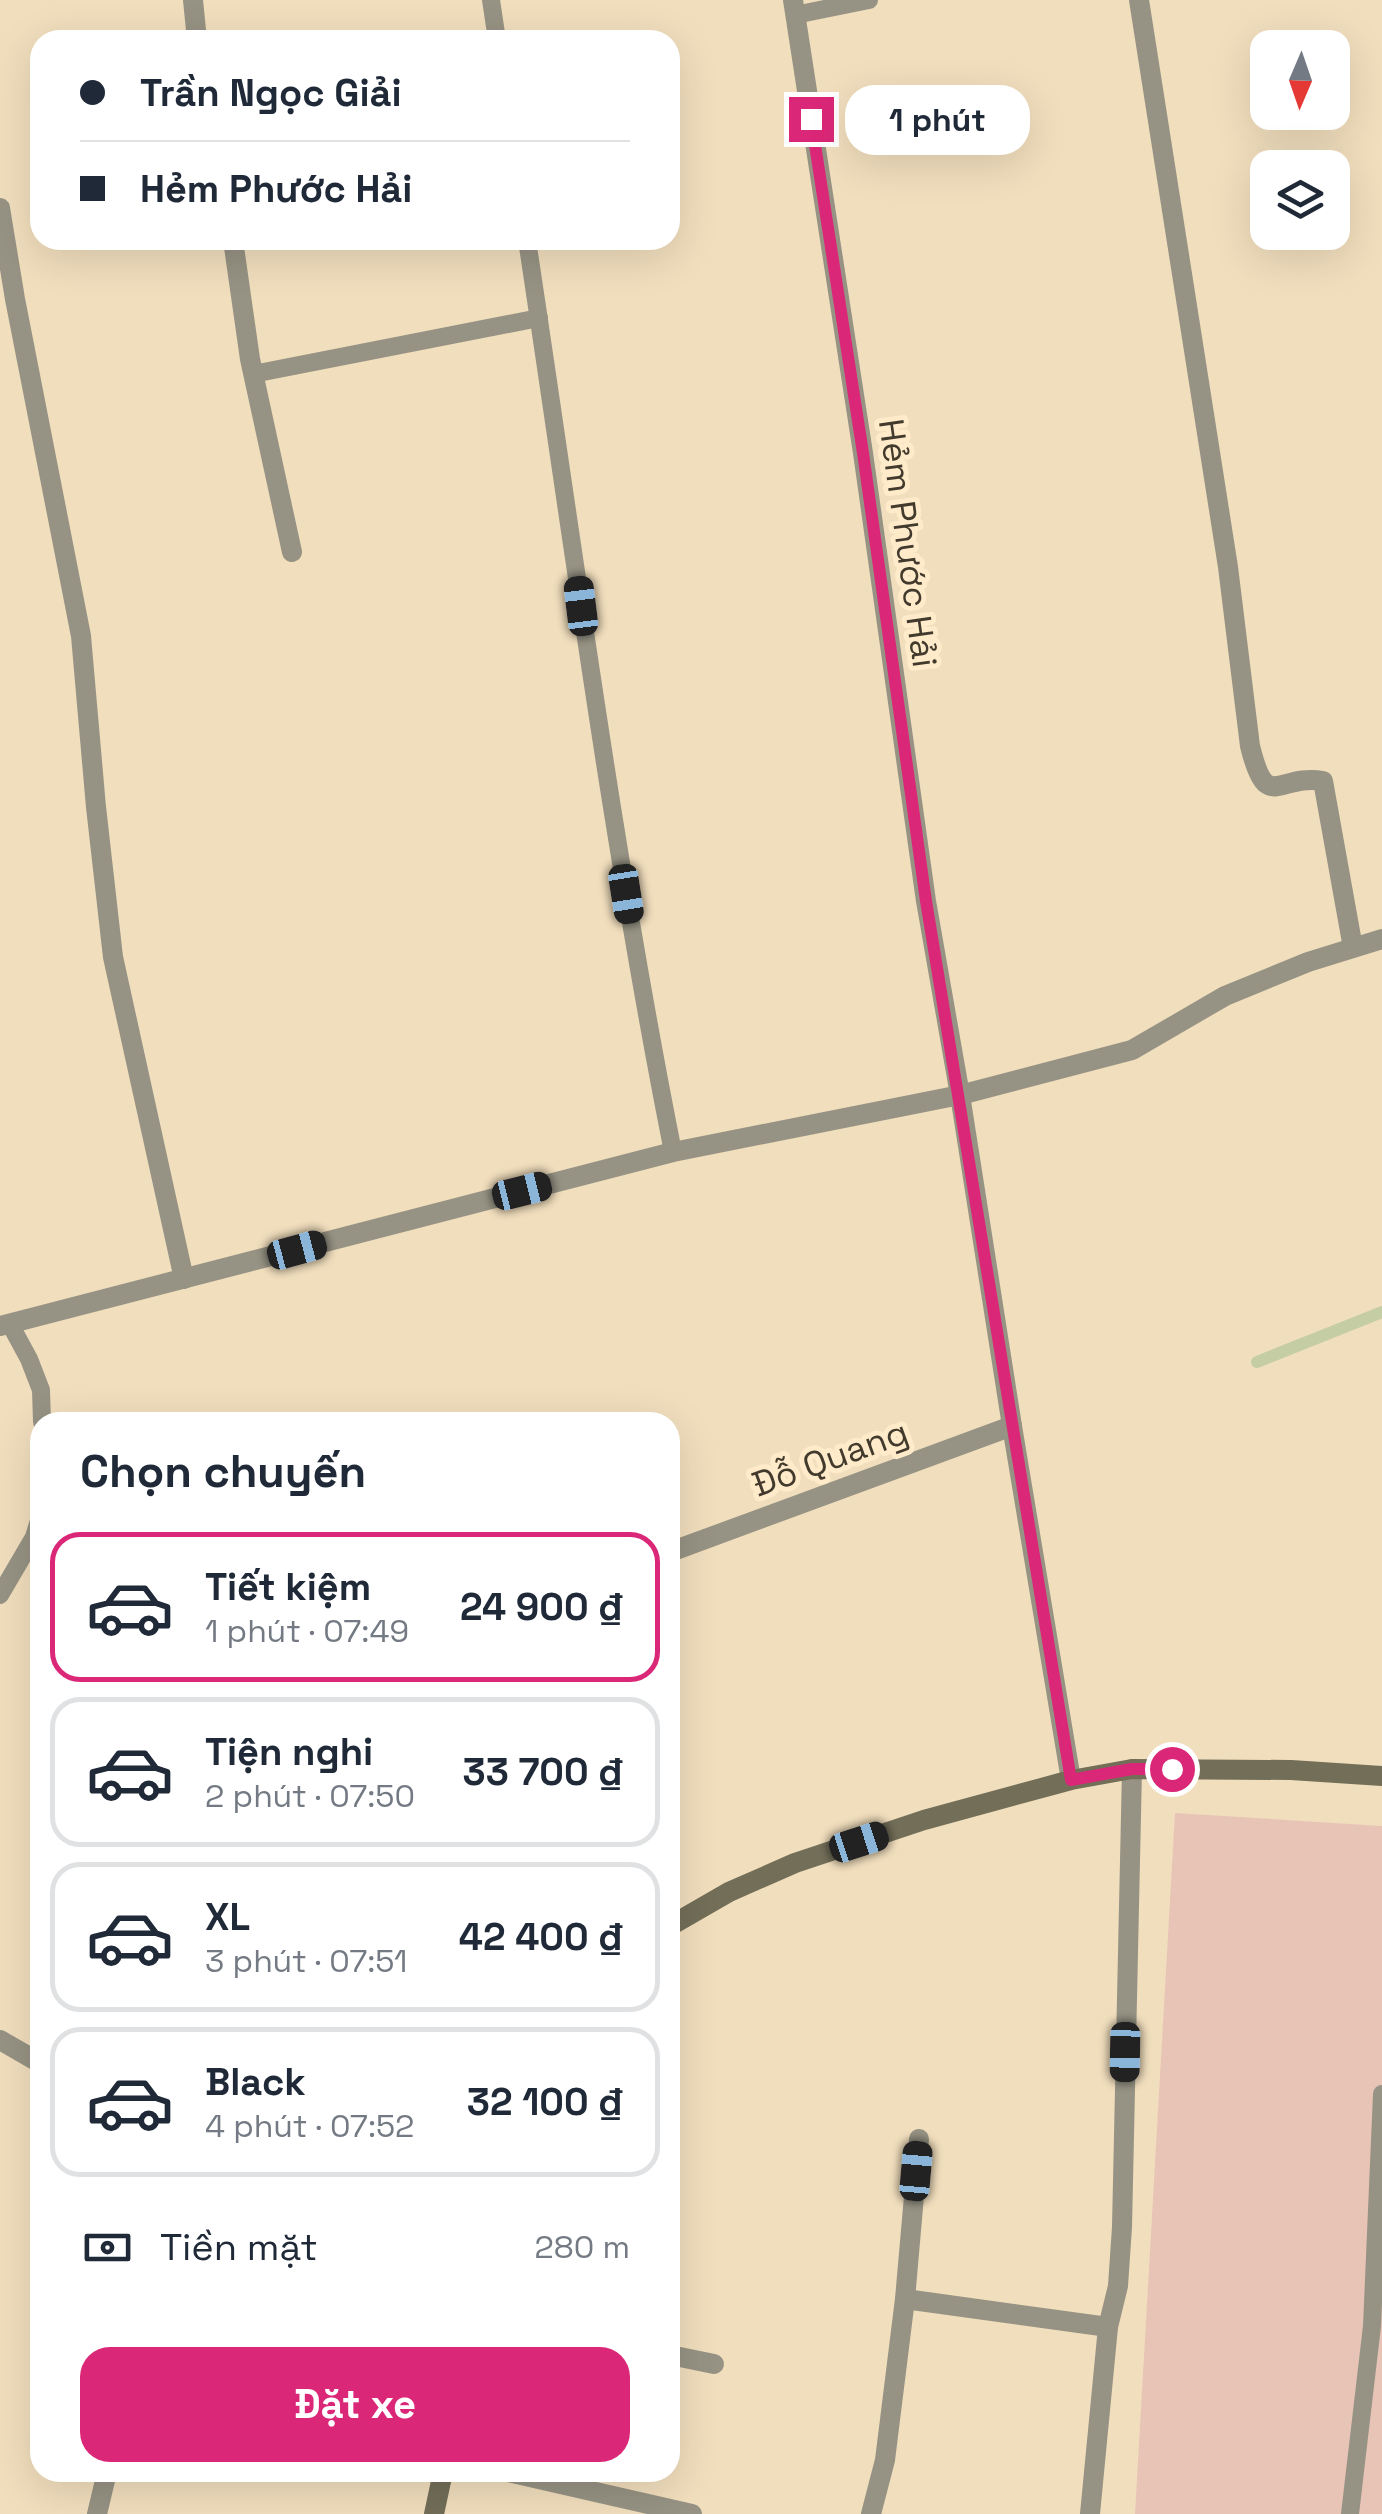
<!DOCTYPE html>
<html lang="vi">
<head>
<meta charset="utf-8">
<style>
	:root { --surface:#fff; --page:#f2f2f3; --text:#1f2937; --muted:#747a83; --line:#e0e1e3; --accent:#db2777 }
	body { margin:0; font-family:"Space Grotesk",sans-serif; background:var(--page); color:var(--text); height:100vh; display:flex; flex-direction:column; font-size:38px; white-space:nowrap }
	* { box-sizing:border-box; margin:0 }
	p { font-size:32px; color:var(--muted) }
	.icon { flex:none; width:55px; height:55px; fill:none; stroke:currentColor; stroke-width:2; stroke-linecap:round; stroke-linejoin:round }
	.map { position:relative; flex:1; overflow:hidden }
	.side { position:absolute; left:30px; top:1412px; width:650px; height:1070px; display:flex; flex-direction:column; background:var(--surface); border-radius:30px; box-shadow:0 10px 40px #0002 }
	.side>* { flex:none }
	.guide { position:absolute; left:30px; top:30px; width:650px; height:220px; border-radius:30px; box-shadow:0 10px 40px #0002; display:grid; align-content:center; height:220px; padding:0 50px; background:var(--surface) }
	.needle { width:65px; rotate:182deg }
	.buttons { position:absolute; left:1250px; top:30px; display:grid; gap:20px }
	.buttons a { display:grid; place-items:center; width:100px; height:100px; border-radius:20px; background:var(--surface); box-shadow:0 10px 40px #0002; font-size:50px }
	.end { position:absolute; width:45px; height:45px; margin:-22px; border:12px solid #db2777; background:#fff; box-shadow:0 0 0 5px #fff }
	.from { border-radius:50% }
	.bubble { position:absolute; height:70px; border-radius:30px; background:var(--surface); box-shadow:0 10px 40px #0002; font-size:32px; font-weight:700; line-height:70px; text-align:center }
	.car { position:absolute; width:30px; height:60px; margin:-30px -15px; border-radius:12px; box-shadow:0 0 8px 2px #0007; background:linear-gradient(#222 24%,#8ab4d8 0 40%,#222 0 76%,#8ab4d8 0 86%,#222 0) }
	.guide b { display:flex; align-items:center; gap:35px; height:95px; font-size:38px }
	.guide b+b { border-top:2px solid var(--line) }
	.guide i { width:25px; height:25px; background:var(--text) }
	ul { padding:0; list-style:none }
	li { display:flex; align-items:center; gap:30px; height:150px; margin:0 20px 15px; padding:0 30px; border:5px solid var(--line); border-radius:30px }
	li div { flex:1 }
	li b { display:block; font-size:38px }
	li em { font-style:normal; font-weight:700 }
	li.on { border-color:var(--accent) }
	li>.icon { width:90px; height:90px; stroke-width:1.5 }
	h2 { padding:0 50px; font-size:45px; line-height:120px }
	.pay { display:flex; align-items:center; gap:25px; height:110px; padding:0 50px; font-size:38px }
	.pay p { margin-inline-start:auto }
	.button { display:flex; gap:20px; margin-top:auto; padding:20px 50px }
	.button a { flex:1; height:115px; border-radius:30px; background:var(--accent); color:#fff; font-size:40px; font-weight:700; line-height:115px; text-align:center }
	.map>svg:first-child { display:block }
</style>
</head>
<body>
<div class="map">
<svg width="1382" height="2514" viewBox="0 0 1382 2514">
	<rect width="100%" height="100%" fill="#f1debd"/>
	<path fill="#e8c4b6" d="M1175 1813 1382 1826V2514H1135Z"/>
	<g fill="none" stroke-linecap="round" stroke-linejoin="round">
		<path stroke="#c4cda4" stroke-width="12" d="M1257 1362 1382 1312"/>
		<g stroke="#969384" stroke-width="18">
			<path d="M491 0 497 40"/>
			<path d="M795 15 869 0"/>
			<path d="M527 240C573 544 613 850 673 1152"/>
			<path d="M253 374 539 318"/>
			<path d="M10 1324 29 1359 41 1390 42 1422"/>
			<path d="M0 1595 34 1537 40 1517"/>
			<path d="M1350 2514 1372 2326 1382 2094"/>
		</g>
		<g stroke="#969384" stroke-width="20">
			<path d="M193 0 197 40"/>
			<path d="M793 0 863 453 926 901 960 1095 1012 1426 1071 1780"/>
			<path d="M1139 0 1228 567 1250 746C1267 815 1278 773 1323 781L1353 948"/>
			<path d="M0 208 15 299 81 636 96 807 113 957 184 1279"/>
			<path d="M233 240 250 359 292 552"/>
			<path d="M0 1326 673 1152 960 1095 1132 1050 1225 996 1308 962 1382 939"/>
			<path d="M670 1552 1012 1426"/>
			<path d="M0 2040 40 2063"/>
			<path d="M905 2299 1108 2327"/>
			<path d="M670 2355 714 2364"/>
			<path d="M508 2472 692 2514"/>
			<path d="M97 2514 107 2472"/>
			<path d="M871 2514 885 2460 905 2299 919 2139"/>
			<path d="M1090 2514 1108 2327 1118 2286 1122 2227 1132 1769"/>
		</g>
		<g stroke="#726e58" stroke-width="20">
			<path d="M670 1926 729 1892 795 1863 924 1820 1071 1780 1132 1769 1291 1770 1382 1776"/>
			<path d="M434 2514 443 2472"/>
		</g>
	</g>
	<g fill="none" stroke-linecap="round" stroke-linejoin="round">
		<path stroke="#db2777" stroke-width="12" d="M811 119 863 453 926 901 1071 1780 1132 1769H1172"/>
	</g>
	<g text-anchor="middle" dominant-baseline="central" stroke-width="10" stroke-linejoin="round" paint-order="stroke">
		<g font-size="35" fill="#423a2d" stroke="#ffebca">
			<text transform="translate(908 543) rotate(82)">Hẻm Phước Hải</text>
			<text transform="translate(830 1458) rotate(-20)">Đỗ Quang</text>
		</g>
	</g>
</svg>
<div class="buttons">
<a><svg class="needle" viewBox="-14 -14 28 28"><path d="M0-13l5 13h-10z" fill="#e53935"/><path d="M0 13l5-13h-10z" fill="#747a83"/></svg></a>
<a><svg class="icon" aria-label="layers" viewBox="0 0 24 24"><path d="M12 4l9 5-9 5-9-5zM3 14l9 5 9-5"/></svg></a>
</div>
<i class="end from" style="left:1172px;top:1769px"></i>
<i class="end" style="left:811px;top:119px"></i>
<div class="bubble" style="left:845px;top:85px;width:185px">1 phút</div>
<i class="car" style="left:581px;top:606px;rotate:353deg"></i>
<i class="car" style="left:626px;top:894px;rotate:171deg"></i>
<i class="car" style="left:522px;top:1191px;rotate:76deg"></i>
<i class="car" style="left:297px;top:1250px;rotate:75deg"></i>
<i class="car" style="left:859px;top:1842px;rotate:72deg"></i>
<i class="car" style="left:1125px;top:2052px;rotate:181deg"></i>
<i class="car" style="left:916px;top:2171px;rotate:5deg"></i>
<div class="guide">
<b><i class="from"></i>Trần Ngọc Giải</b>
<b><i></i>Hẻm Phước Hải</b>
</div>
<section class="side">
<h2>Chọn chuyến</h2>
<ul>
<li class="on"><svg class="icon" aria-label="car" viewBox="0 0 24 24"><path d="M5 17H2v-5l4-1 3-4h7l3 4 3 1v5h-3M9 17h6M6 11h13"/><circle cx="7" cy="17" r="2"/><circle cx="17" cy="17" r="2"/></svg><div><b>Tiết kiệm</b><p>1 phút · 07:49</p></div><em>24 900 ₫</em></li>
<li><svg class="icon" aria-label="car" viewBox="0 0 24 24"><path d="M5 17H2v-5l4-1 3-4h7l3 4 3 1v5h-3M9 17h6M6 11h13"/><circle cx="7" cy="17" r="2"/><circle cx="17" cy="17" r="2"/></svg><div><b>Tiện nghi</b><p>2 phút · 07:50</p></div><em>33 700 ₫</em></li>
<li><svg class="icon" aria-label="car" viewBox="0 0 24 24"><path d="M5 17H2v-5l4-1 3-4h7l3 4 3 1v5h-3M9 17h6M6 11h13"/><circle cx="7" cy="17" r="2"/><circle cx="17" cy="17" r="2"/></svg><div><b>XL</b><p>3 phút · 07:51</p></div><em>42 400 ₫</em></li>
<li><svg class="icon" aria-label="car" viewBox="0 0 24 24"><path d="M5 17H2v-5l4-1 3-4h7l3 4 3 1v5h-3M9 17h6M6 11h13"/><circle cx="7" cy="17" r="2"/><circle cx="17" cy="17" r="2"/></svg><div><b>Black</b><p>4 phút · 07:52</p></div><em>32 100 ₫</em></li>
</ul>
<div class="pay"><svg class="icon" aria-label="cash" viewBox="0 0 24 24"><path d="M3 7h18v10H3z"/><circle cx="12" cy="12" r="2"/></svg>Tiền mặt<p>280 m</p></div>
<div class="button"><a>Đặt xe</a></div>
</section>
</div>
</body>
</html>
